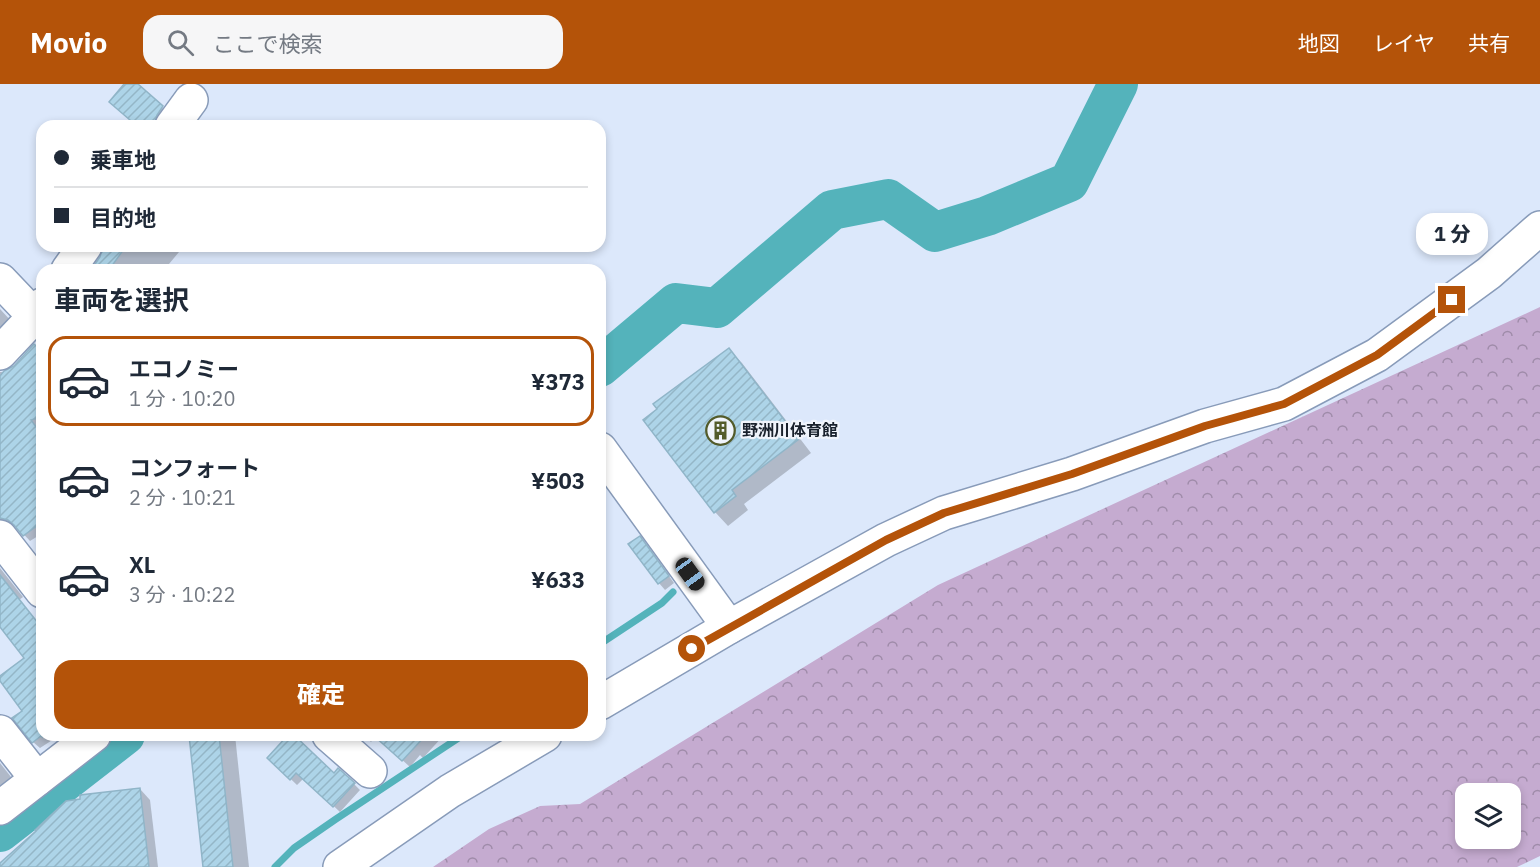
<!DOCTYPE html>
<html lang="ja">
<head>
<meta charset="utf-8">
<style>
	:root { --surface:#fff; --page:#f6f6f7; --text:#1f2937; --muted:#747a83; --line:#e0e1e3; --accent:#b45309 }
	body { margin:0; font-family:"IBM Plex Sans","Noto Sans JP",sans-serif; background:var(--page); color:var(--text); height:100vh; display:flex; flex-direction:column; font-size:22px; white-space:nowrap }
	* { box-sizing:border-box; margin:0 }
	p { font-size:20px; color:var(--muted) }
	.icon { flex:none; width:33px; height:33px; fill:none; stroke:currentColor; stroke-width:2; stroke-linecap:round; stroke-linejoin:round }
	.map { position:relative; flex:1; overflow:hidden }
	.sheet { position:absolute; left:36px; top:180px; width:570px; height:477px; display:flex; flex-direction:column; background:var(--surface); border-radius:18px; box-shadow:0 3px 9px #0003 }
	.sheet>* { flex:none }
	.banner { position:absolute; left:36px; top:36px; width:570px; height:132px; border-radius:18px; box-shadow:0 3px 9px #0003; display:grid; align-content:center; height:132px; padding:0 18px; background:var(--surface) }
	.controls { position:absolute; left:1455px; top:699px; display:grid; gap:12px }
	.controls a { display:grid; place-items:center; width:66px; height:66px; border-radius:12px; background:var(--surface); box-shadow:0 3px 9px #0003; font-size:30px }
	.end { position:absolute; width:27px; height:27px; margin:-14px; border:8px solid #b45309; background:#fff; box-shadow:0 0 0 3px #fff }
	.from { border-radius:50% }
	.bubble { position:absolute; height:42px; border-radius:18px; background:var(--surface); box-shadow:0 3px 9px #0003; font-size:20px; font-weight:800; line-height:42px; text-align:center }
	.car { position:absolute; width:18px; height:36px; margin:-18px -9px; border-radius:8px; box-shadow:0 0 4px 2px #0007; background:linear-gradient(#222 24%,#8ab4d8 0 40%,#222 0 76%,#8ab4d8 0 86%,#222 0) }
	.banner b { display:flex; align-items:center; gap:21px; height:57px; font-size:22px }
	.banner b+b { border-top:2px solid var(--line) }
	.banner i { width:15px; height:15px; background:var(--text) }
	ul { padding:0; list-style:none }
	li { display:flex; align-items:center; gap:18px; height:90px; margin:0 12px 9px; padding:0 6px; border:3px solid transparent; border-radius:18px }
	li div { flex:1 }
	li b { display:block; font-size:22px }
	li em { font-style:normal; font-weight:800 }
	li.current { border-color:var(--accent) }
	li>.icon { width:54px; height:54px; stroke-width:1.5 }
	h2 { padding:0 18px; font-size:27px; line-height:72px }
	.button { display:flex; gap:12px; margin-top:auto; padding:12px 18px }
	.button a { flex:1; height:69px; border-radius:18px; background:var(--accent); color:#fff; font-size:24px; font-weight:800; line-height:69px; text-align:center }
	header { display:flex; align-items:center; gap:36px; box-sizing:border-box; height:84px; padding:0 30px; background:var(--accent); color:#fff }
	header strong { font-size:28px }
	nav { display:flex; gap:33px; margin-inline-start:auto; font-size:21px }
	.search { width:420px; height:54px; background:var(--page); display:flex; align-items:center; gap:15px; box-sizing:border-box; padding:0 21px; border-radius:18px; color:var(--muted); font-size:22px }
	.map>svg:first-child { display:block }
</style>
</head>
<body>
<header>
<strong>Movio</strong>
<div class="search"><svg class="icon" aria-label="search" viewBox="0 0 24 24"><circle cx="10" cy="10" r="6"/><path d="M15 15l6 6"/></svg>ここで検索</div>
<nav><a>地図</a><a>レイヤ</a><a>共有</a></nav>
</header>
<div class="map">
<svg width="1540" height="783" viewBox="0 0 1540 783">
	<defs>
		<pattern id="forest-crowns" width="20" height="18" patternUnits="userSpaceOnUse" patternTransform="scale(1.5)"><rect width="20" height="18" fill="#c5abd0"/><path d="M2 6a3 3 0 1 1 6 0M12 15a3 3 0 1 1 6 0" fill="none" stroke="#9f8ba9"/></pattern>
		<pattern id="building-hatch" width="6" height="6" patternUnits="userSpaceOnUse" patternTransform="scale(1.5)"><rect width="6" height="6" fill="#add4e8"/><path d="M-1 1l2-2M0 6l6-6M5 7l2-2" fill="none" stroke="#94b6c7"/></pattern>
	</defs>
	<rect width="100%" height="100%" fill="#dce8fb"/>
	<path fill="url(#forest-crowns)" fill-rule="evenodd" d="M1540 223V772L1517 783H433L489 745 540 722 580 720 938 501ZM1466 710H1510V754H1466Z"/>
	<g fill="#0003">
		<path d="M126 0H135L169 30 159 42H138Z"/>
		<path d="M105 162H184L164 186H157L154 183 152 186H93L102 174Z"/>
		<path d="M0 225 12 238 0 250Z"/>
		<path d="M729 266 742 279 811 369 744 420 748 426 728 442 715 428 645 337Z"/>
		<path d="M42 269V343L37 344 42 351V456L38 452 30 457 16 442 5 440 0 442V288H6Z"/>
		<path d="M640 454 646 460 674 499 665 506 659 499 630 461Z"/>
		<path d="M0 484 23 513 19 516 42 545V651H60L40 664 33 658 24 627 0 595 27 574 0 540Z"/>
		<path d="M191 651H235L249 783H205Z"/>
		<path d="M290 651H292L334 691 354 700 360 706 340 728 304 694 297 701 269 674Z"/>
		<path d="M359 651H444L423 674 420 671 410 683 376 652 371 658 366 653 364 656Z"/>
		<path d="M0 679 15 698 0 711Z"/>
		<path d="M140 705 150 716 158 783H0V781Z"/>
	</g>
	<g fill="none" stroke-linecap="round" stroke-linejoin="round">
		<g stroke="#54b3bb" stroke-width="7">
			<path d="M600 560 662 519 673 508"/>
			<path d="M275 783 294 764 336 735 463 651"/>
		</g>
		<g stroke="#54b3bb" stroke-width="40">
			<path d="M600 283 676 219 717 224 832 126 888 115 935 148 987 132 1069 98 1118 0"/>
			<path d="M0 748 125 651"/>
		</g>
	</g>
	<g fill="url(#building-hatch)" stroke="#90b5c8" stroke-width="1.5">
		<path d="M124 0H138L163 22 157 31 154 42H137L109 18Z"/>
		<path d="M103 162H126L109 186H91L100 173Z"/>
		<path d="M34 260 42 267V333L31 336 42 351V438L23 452 14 441 8 436 0 434V292L4 287 14 282Z"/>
		<path d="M729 264 799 355 732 406 736 412 714 429 643 336 657 325 653 320Z"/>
		<path d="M640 452 669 492 658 500 628 460Z"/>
		<path d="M0 491 42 544V653L41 652 32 659 12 634 22 627 0 597V592L24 574 0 543Z"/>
		<path d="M189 651H219L233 783H203Z"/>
		<path d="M288 651H294L334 689 338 684 355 699 333 723 296 689 290 696 267 674Z"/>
		<path d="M373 651H426L402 677Z"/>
		<path d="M140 704 149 783H0V779L36 747 35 746 66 717 80 715V711Z"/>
	</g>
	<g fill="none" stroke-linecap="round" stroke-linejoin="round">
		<defs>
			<g id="minor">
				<path d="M172 42 191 16"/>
				<path d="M68 186 85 162"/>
				<path d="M0 196 42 240"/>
				<path d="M0 269 34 233 42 221"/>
				<path d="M600 365 729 543"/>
				<path d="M0 453 42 507"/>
				<path d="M600 619 729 543 886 456 944 429 1072 390 1205 342 1284 320 1377 271 1489 189 1540 144"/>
				<path d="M0 648 37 695"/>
				<path d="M329 651 370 687"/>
				<path d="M0 724 94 651"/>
				<path d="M340 783 450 707 545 651"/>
			</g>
		</defs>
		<use href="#minor" stroke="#889bb9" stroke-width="36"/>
		<use href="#minor" stroke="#fff" stroke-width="33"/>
	</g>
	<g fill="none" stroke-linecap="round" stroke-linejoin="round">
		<path stroke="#b45309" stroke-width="8" d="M692 565 886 456 944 429 1072 390 1205 342 1284 320 1377 271 1452 216"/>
	</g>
	<defs>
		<symbol id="building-ring" viewBox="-11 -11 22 22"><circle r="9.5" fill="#f0f4fb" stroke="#525b2a" stroke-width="1.5"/><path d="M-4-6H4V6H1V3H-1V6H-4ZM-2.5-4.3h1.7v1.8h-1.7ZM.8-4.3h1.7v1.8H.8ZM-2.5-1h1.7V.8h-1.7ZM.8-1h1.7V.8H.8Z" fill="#525b2a"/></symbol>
	</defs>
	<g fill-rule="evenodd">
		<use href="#building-ring" x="704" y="330" width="33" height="33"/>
	</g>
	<g text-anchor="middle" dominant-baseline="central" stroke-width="4.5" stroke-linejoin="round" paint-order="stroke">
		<g font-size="16" font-weight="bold" fill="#19212c" stroke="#f0f4fb" text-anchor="start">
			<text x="742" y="346">野洲川体育館</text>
		</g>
	</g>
</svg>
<div class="controls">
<a><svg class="icon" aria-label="layers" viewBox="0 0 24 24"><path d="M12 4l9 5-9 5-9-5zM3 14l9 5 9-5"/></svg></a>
</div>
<i class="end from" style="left:692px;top:565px"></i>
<i class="end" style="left:1452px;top:216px"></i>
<div class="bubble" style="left:1416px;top:129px;width:72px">1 分</div>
<i class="car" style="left:690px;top:490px;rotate:144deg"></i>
<div class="banner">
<b><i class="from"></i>乗車地</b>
<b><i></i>目的地</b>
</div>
<section class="sheet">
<h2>車両を選択</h2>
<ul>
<li class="current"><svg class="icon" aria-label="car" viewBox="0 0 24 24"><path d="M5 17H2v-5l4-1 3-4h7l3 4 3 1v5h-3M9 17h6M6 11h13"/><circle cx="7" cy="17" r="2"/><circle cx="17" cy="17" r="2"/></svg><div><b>エコノミー</b><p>1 分 · 10:20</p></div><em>¥373</em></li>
<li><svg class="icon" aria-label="car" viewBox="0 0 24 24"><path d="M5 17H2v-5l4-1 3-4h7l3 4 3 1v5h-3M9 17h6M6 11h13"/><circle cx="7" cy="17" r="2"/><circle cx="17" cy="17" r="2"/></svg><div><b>コンフォート</b><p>2 分 · 10:21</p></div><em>¥503</em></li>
<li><svg class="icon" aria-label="car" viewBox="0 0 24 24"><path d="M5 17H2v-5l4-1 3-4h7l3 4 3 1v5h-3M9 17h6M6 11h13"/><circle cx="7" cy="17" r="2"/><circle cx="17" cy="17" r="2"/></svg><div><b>XL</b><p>3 分 · 10:22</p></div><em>¥633</em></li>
</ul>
<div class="button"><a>確定</a></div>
</section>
</div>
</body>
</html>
